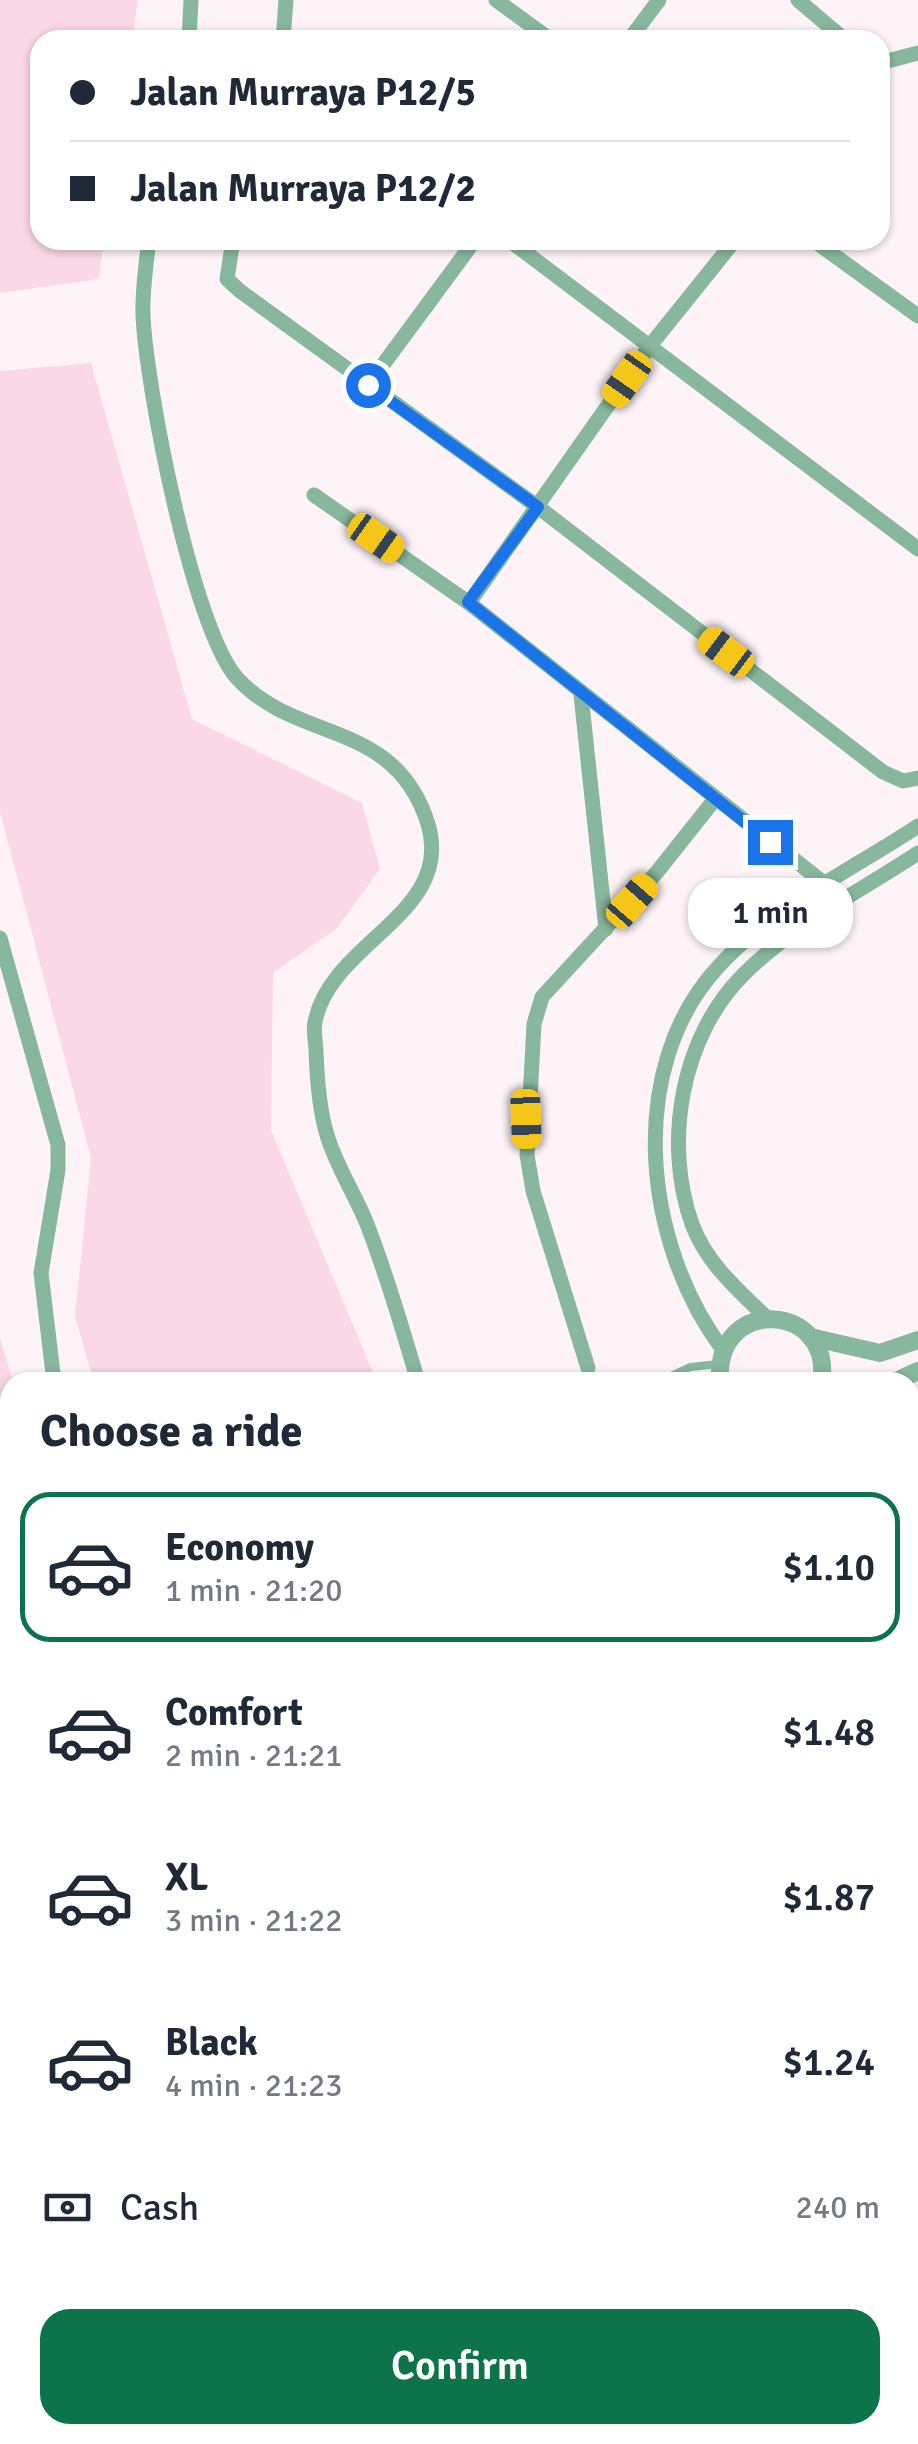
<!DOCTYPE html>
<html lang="en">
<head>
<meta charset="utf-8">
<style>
	:root { --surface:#fff; --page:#f2f2f3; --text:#1f2937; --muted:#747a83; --line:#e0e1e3; --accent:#0c734a }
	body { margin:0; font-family:Signika,sans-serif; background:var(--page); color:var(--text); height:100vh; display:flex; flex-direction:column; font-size:38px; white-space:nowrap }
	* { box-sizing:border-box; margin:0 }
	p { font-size:32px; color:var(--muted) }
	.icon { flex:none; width:55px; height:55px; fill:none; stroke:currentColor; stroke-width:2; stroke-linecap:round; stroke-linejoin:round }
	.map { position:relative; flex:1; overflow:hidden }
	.panel { position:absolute; left:0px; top:1372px; width:920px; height:1072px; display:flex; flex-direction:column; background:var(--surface); border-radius:30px 30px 0 0; box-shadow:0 2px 8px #0004 }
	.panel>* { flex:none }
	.hud { position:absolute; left:30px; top:30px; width:860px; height:220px; border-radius:30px; box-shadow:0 2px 8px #0004; display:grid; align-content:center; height:220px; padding:0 40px; background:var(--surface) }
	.end { position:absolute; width:45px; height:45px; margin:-22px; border:12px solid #1a73e8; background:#fff; box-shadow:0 0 0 5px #fff }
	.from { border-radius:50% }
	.bubble { position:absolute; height:70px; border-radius:30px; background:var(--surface); box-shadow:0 2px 8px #0004; font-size:32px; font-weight:600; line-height:70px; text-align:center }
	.car { position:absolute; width:30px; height:60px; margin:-30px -15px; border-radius:12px; box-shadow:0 0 8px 2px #0007; background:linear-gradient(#f5c518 24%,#345 0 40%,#f5c518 0 76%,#345 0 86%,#f5c518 0) }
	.hud b { display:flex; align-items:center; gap:35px; height:95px; font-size:38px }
	.hud b+b { border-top:2px solid var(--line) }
	.hud i { width:25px; height:25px; background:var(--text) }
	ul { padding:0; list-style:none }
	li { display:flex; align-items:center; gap:30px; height:150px; margin:0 20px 15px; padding:0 20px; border:5px solid transparent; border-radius:30px }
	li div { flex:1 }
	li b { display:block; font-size:38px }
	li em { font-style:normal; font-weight:600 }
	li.selected { border-color:var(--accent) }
	li>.icon { width:90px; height:90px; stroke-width:1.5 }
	h2 { padding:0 40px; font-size:45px; line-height:120px }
	.pay { display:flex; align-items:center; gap:25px; height:110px; padding:0 40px; font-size:38px }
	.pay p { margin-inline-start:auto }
	.action { display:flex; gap:20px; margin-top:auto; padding:20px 40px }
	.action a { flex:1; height:115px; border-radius:30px; background:var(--accent); color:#fff; font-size:40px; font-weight:600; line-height:115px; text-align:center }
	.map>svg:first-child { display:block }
</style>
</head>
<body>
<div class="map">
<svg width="918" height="2444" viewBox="0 0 918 2444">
	<rect width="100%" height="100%" fill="#fef4f7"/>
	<g fill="#fad8e5">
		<path d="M0 0H138L132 40H40V240H104L99 279 0 293Z"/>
		<path d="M91 363 192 719 362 803 380 869 337 928 273 973 271 1130 377 1382H94L75 1317 91 1158 0 812V371Z"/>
		<path d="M0 1337 13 1382 10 2435H272L260 2444H0Z"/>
		<path d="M910 2297 918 2313V2444H362L369 2435H910Z"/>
	</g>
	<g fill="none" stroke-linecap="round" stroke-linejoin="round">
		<path stroke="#87b89d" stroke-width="8" d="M658 1382 690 1367 719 1364"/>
		<g stroke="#87b89d" stroke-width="15">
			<path d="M496 0 551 40"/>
			<path d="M798 0 845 40"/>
			<path d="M189 40 191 0"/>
			<path d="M283 40 286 0"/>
			<path d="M629 40 659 0"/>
			<path d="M880 63 918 53"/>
			<path d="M149 240C146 265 142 291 143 315 146 387 193 629 237 678 297 744 395 718 428 824 455 914 330 942 315 1022 313 1031 316 1043 316 1052 317 1079 319 1109 327 1135 336 1166 355 1194 367 1224 387 1276 403 1330 418 1382"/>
			<path d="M233 240 227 279 240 291 538 507 883 772 903 781 918 778"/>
			<path d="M509 240 918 549"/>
			<path d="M813 240 918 316"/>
			<path d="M368 385 475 240"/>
			<path d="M314 495 469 603 825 884 839 902"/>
			<path d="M469 603 649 347 735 240"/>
			<path d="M581 695 606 929"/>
			<path d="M0 938 58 1145V1170L41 1273 54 1382"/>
			<path d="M768 1319C739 1291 706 1263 692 1224 663 1143 681 1037 743 975 794 924 859 892 918 853"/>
			<path d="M723 1350C644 1245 624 1069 718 967 774 906 850 871 918 826"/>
			<path d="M588 1368 533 1191 527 1155 534 1024 542 997 657 872 715 799"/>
			<path d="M910 1832 918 1827"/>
			<path d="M910 1896 918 1904"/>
			<path d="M910 2196 918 2208"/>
			<path d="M320 2444 328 2435"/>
		</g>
		<g stroke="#87b89d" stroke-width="18">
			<path d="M810 1337 880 1353 918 1340"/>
			<path d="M720 1382C714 1293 835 1304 821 1382"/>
			<path d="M894 1382 918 1371"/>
		</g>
	</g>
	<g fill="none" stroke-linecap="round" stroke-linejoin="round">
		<path stroke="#1a73e8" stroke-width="12" d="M368 385 538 507 468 602 770 842"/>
	</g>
</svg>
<i class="end from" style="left:368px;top:385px"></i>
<i class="end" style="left:770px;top:842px"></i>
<div class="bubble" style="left:688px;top:878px;width:165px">1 min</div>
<i class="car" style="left:627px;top:379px;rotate:215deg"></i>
<i class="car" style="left:376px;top:538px;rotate:125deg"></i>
<i class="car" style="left:726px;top:652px;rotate:307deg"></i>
<i class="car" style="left:632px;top:901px;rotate:41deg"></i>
<i class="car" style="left:526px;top:1119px;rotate:178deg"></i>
<div class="hud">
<b><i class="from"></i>Jalan Murraya P12/5</b>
<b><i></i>Jalan Murraya P12/2</b>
</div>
<section class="panel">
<h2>Choose a ride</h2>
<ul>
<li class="selected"><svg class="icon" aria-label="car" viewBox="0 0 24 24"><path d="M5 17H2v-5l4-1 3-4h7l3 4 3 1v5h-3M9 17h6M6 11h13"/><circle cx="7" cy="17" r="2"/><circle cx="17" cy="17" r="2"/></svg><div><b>Economy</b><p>1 min · 21:20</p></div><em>$1.10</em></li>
<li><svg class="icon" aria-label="car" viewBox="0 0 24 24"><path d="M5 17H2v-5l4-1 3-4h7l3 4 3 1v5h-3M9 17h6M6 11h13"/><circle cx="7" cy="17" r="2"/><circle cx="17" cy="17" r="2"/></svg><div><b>Comfort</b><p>2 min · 21:21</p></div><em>$1.48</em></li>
<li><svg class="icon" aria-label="car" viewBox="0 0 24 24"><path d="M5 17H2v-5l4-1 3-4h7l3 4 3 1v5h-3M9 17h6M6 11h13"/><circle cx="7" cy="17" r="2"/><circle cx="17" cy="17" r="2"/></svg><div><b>XL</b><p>3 min · 21:22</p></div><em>$1.87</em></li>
<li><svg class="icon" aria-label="car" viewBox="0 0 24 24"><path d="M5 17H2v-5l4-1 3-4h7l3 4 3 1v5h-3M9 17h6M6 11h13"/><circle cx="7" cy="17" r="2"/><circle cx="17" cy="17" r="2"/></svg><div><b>Black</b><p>4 min · 21:23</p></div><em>$1.24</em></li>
</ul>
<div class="pay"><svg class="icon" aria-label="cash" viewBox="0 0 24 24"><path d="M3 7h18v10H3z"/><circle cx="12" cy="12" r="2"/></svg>Cash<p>240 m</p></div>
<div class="action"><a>Confirm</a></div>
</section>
</div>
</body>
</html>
